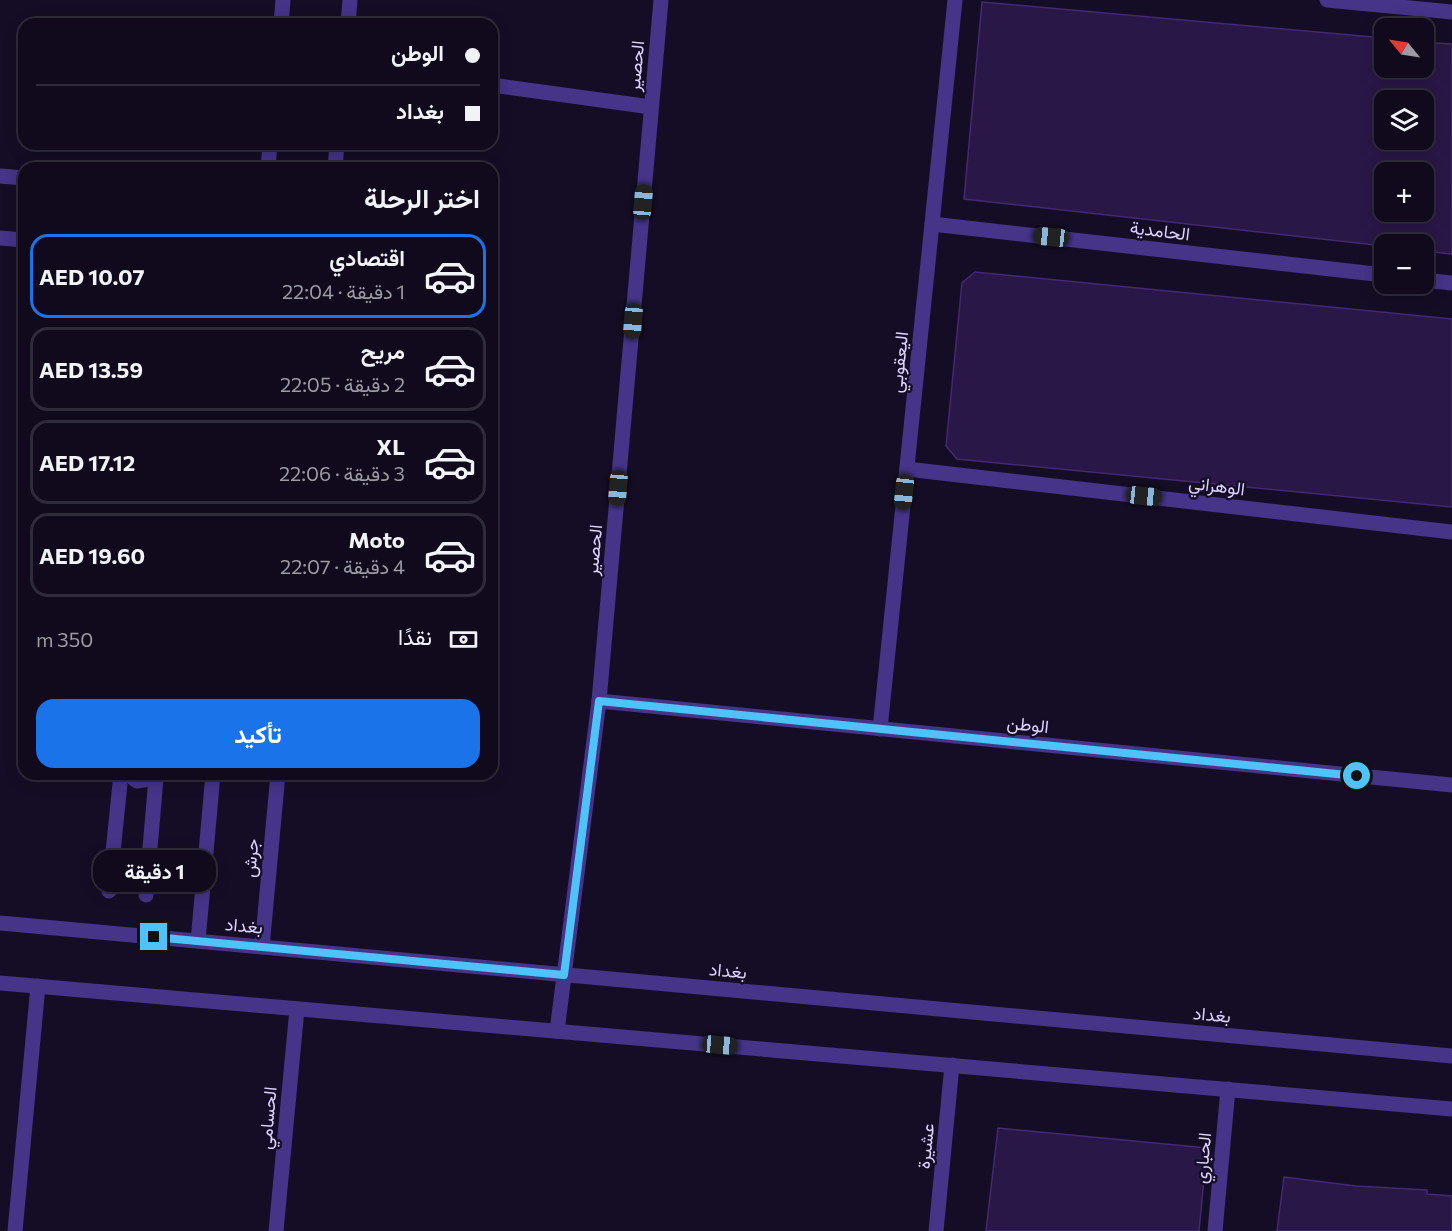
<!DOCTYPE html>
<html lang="ar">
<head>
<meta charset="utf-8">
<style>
	:root { --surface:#100a1c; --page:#1e1829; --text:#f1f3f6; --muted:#9c9aa3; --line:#302b3b; --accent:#1a73e8 }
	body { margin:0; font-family:Commissioner,Vazirmatn,sans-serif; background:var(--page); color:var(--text); direction:rtl; height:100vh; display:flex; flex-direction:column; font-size:22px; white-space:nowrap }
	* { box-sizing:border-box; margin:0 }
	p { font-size:20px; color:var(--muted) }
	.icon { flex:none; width:33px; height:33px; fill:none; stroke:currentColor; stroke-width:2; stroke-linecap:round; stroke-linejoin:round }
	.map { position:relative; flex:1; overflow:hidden; direction:ltr }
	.sheet { position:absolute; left:18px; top:162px; width:480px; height:618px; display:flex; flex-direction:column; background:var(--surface); border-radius:18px; box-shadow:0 3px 15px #0003,0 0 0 2px var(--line); direction:rtl }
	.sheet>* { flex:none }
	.guide { position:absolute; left:18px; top:18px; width:480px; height:132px; border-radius:18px; box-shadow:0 3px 15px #0003,0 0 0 2px var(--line); direction:rtl; display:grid; align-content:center; height:132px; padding:0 18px; background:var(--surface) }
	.needle { width:39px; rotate:300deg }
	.fabs { position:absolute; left:1374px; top:18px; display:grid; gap:12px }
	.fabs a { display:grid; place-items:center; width:60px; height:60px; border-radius:12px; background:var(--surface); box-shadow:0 3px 15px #0003,0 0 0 2px var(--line); font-size:30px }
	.end { position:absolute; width:27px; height:27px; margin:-14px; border:8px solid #4fc3f7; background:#111; box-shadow:0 0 0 3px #111 }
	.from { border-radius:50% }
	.bubble { position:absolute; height:42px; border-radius:18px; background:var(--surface); box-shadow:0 3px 15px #0003,0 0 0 2px var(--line); font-size:20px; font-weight:700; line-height:42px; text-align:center; direction:rtl }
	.car { position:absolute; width:18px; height:36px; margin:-18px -9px; border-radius:8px; box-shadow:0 0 4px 2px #0007; background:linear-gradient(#222 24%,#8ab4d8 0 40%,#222 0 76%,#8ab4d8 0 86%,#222 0) }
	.guide b { display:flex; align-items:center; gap:21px; height:57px; font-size:22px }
	.guide b+b { border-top:2px solid var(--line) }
	.guide i { width:15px; height:15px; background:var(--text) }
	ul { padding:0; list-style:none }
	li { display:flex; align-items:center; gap:18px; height:84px; margin:0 12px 9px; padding:0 6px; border:3px solid var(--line); border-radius:18px }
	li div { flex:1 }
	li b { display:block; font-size:22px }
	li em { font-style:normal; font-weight:700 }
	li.active { border-color:var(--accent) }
	li>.icon { width:54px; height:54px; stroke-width:1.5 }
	h2 { padding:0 18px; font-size:27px; line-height:72px }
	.pay { display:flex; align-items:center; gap:15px; height:66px; padding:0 18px; font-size:22px }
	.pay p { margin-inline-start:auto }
	.cta { display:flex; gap:12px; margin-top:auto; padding:12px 18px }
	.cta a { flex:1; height:69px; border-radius:18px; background:var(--accent); color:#fff; font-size:24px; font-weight:700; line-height:69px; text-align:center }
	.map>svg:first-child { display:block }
</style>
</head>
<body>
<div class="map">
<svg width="1452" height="1231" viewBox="0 0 1452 1231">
	<rect width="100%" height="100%" fill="#150d25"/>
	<g fill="#291747" stroke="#432875" stroke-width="1.5" fill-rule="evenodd">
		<path d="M982 2 1384 38V68H1424V42L1452 44V254L1424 251V244L1384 246 964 199ZM1384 100H1424V140H1384ZM1384 172H1424V212H1384Z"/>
		<path d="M975 272 1452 319V507L957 459 946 446 962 283Z"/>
		<path d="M998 1128 1207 1148 1199 1231H986Z"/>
		<path d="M1284 1177 1356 1186 1427 1190V1194L1452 1196V1231H1277Z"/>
	</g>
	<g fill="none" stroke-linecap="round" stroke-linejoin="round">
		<g stroke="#453488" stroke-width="15">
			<path d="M1327 0 1452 12"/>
			<path d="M281 24 283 0"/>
			<path d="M348 24 350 0"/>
			<path d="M492 85 651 107"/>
			<path d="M268 168 270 144"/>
			<path d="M335 168 337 144"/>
			<path d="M0 176 24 178"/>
			<path d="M932 224 1384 275"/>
			<path d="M0 238 24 240"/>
			<path d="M1424 280 1452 283"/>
			<path d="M907 469 1452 532"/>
			<path d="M599 701 1452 785"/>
			<path d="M880 729 955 0"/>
			<path d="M128 774 137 781 156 778 159 774"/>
			<path d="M109 891 121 774"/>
			<path d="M146 895 156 778"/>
			<path d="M0 923 1452 1056"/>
			<path d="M198 941 213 774"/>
			<path d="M262 947 278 774"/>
			<path d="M0 983 1452 1109"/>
			<path d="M557 1031 599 701 661 0"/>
			<path d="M15 1231 38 986"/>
			<path d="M276 1231 297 1009"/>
			<path d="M936 1231 952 1065"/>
			<path d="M1215 1231 1228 1089"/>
		</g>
	</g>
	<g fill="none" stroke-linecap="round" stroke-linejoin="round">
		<path stroke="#4fc3f7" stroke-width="8" d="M154 937 564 975 599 701 1357 776"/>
	</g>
	<g text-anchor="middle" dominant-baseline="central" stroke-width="4.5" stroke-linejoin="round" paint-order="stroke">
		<g font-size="18" fill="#ddd1ff" stroke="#150d25">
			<text transform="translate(635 66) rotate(-85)">الحصير</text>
			<text transform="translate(1160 230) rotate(7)">الحامدية</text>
			<text transform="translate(898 362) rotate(-84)">اليعقوبي</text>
			<text transform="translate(1217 485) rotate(7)">الوهراني</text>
			<text transform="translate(593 550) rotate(-85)">الحصير</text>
			<text transform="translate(1028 724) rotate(6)">الوطن</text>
			<text transform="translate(250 858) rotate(-85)">جرش</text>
			<text transform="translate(244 925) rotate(5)">بغداد</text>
			<text transform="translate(728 970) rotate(5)">بغداد</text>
			<text transform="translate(1212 1014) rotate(5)">بغداد</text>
			<text transform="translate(267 1118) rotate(-85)">الحسامي</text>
			<text transform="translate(925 1146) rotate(-84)">عشيرة</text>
			<text transform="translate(1202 1158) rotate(-85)">الحباري</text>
		</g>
	</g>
</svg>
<div class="fabs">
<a><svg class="needle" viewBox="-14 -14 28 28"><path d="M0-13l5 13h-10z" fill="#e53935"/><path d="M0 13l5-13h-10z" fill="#9c9aa3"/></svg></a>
<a><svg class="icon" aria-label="layers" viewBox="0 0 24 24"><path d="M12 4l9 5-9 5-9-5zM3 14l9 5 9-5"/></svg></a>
<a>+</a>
<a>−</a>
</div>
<i class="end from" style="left:1357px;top:776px"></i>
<i class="end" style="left:154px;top:937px"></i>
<div class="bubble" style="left:93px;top:850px;width:123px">1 دقيقة</div>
<i class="car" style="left:643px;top:202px;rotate:5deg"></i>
<i class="car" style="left:1051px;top:237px;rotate:276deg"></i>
<i class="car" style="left:633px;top:321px;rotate:185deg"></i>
<i class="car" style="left:618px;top:488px;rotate:185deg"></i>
<i class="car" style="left:904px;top:492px;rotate:186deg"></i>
<i class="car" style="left:1144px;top:496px;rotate:96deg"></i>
<i class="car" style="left:720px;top:1045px;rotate:95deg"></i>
<div class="guide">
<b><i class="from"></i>الوطن</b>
<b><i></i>بغداد</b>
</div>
<section class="sheet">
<h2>اختر الرحلة</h2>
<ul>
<li class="active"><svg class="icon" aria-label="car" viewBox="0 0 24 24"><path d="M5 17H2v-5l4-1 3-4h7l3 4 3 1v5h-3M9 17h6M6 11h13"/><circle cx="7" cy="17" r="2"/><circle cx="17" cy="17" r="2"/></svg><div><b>اقتصادي</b><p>1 دقيقة · 22:04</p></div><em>AED 10.07</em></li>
<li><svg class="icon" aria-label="car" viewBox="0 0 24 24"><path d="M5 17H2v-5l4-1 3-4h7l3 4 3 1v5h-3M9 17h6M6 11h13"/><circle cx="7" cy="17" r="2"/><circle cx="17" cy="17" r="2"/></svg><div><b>مريح</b><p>2 دقيقة · 22:05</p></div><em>AED 13.59</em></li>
<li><svg class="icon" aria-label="car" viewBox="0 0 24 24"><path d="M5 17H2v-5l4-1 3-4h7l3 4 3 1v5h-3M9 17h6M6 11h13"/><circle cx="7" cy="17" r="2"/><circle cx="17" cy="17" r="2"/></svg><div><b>XL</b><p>3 دقيقة · 22:06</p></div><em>AED 17.12</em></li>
<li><svg class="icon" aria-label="car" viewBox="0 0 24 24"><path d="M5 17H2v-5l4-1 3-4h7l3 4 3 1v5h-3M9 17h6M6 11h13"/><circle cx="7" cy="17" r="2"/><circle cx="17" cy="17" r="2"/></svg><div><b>Moto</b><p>4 دقيقة · 22:07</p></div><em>AED 19.60</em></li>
</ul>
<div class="pay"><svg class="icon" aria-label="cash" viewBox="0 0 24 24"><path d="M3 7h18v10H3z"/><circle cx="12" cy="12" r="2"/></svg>نقدًا<p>350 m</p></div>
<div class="cta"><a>تأكيد</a></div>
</section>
</div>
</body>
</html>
